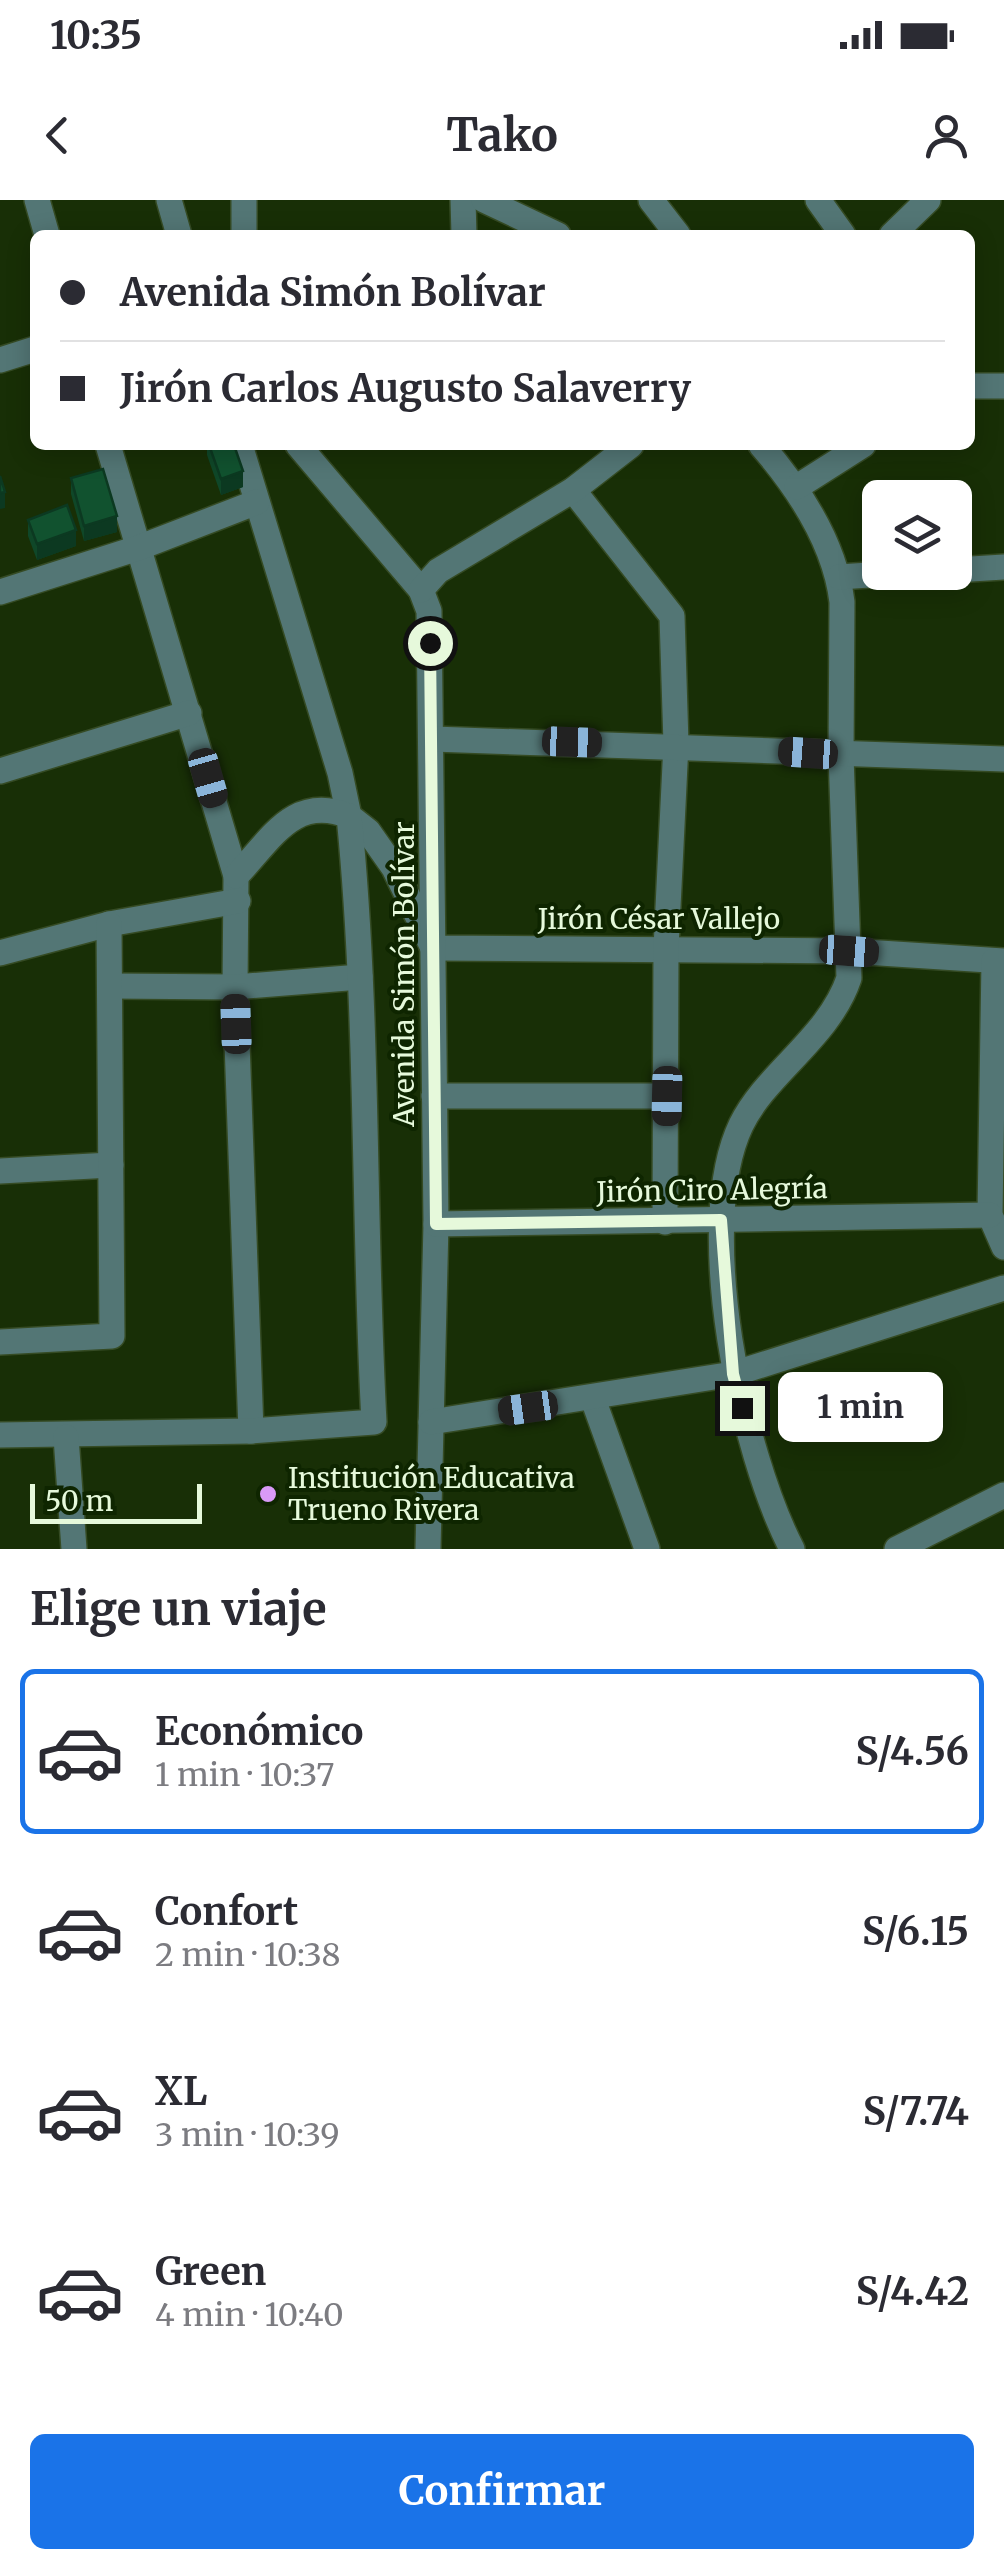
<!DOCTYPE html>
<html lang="es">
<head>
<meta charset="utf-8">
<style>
	:root { --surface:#fff; --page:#f7f7f7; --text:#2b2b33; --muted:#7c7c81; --line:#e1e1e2; --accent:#1a73e8 }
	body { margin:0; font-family:Merriweather,serif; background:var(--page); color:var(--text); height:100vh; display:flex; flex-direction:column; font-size:38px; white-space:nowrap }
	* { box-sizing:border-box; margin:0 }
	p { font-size:32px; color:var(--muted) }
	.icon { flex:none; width:55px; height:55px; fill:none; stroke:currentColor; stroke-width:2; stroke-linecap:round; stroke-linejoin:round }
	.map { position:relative; height:1349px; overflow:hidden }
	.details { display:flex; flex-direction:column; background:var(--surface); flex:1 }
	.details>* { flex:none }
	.guide { position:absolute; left:30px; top:30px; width:945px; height:220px; border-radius:15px; box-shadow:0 5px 25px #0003; display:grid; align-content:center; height:220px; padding:0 30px; background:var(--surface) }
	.tools { position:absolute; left:862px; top:280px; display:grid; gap:20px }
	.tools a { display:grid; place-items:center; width:110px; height:110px; border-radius:15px; background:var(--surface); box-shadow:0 5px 25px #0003; font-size:50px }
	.scale { position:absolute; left:30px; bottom:25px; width:172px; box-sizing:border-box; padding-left:10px; border:5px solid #e6f9db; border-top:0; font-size:28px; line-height:35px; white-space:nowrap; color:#e6f9db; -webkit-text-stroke:8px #0e2500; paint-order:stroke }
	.end { position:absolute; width:45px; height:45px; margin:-22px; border:12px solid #e6f9db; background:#111; box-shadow:0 0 0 5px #111 }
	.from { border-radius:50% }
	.bubble { position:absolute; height:70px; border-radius:15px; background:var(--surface); box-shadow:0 5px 25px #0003; font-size:32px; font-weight:700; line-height:70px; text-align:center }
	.car { position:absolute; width:30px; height:60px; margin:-30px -15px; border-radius:12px; box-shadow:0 0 8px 2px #0007; background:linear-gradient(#222 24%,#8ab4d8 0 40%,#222 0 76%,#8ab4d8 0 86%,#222 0) }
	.guide b { display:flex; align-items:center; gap:35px; height:95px; font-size:38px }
	.guide b+b { border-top:2px solid var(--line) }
	.guide i { width:25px; height:25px; background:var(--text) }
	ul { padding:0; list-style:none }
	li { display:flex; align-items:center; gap:30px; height:165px; margin:0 20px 15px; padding:0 10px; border:5px solid transparent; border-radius:15px }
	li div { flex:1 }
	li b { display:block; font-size:38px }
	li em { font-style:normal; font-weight:700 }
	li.active { border-color:var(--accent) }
	li>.icon { width:90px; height:90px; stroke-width:1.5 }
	h2 { padding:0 30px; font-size:45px; line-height:120px }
	.primary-button { display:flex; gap:20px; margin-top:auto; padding:20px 30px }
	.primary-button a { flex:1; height:115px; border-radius:15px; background:var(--accent); color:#fff; font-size:40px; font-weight:700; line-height:115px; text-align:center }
	.status { display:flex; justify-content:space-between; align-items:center; height:70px; padding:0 50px; background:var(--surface); direction:ltr }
	.status svg { height:28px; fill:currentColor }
	header { display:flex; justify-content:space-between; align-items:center; height:130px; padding:0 30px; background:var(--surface); font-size:45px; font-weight:700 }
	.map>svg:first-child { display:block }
</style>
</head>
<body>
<div class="status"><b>10:35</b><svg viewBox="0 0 49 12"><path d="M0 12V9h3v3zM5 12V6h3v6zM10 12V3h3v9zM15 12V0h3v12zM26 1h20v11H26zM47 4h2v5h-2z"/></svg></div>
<header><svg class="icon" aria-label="back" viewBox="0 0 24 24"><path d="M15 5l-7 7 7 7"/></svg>Tako<svg class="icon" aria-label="person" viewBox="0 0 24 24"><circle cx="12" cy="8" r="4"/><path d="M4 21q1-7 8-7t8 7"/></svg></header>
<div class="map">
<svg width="1004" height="1349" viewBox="0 0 1004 1349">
	<rect width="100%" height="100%" fill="#182f06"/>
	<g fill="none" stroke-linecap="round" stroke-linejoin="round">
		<defs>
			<g id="street">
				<path d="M37 0 47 35"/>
				<path d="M169 0 179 35"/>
				<path d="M463 0 464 35"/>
				<path d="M484 0 558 35"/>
				<path d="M651 0 678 35"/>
				<path d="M818 0 843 35"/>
				<path d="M244 35V0"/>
				<path d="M892 35 928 0"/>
				<path d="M0 160 35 149"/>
				<path d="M970 186H1004"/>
				<path d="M108 245 236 676 235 787 251 1231"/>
				<path d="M240 245 340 573 349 616 368 631 394 668 433 748 849 751 1004 761"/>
				<path d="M298 245 421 390 429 411 436 1024 428 1349"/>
				<path d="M761 245C799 289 835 343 842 402L841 556 849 778C829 838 766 873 741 925 693 1026 742 1253 792 1349"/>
				<path d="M797 287 863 245"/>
				<path d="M573 290 672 416 676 544 666 748 665 1022"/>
				<path d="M955 370 1004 367"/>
				<path d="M839 377 915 372"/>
				<path d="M421 390 438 371 573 290 631 245"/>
				<path d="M0 392 138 348 257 302"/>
				<path d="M433 539 1004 559"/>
				<path d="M0 571 189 513"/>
				<path d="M0 753 109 724 238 701"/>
				<path d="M994 761 990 1015 1004 1047"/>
				<path d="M110 786 235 787 360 777"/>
				<path d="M434 896H667"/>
				<path d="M0 971 111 965"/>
				<path d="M436 1024 990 1015"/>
				<path d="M0 1142 112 1136 109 724"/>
				<path d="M593 1199 647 1349"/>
				<path d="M431 1222 733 1174 1004 1088"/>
				<path d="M0 1235 251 1231 374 1222C363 1020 369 817 349 616 293 594 272 639 236 676"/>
				<path d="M66 1237 74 1349"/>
				<path d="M897 1349 1004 1295"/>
			</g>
		</defs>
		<use href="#street" stroke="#354b24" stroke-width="28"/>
		<use href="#street" stroke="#537675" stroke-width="25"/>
	</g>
	<g fill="#0f4728">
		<path d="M207 245H234L243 287 221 295 207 255Z"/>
		<path d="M71 278 117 332 84 341 71 294Z"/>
		<path d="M28 320 76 346 37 360 28 336Z"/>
	</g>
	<g fill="#0c3921">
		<path d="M243 271V287L221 295V279Z"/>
		<path d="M5 292V308L0 309V293Z"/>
		<path d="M117 316V332L84 341V326Z"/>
		<path d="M76 330V346L37 360V344Z"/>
	</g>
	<g fill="#11522f" stroke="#0c3921" stroke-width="2.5">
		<path d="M209 245H234L243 271 221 279Z"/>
		<path d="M103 269 117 316 84 326 71 278Z"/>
		<path d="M0 276 5 292 0 293Z"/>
		<path d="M67 305 76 330 37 344 28 320Z"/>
	</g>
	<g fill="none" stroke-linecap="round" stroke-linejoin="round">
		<path stroke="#e6f9db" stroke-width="12" d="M430 443 436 1024 721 1020 733 1174 742 1208"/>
	</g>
	<circle fill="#d99af7" stroke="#0e2500" stroke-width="4" cx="268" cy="1294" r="10"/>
	<g text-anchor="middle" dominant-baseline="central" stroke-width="8" stroke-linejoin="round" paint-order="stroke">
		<g font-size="28" fill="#e6f9db" stroke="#0e2500">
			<text x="659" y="719">Jirón César Vallejo</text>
			<text transform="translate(404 774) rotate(-90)">Avenida Simón Bolívar</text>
			<text transform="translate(712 990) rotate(-1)">Jirón Ciro Alegría</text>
		</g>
		<g font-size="28" fill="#e6f9db" stroke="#0e2500" text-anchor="start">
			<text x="288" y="1278">Institución Educativa<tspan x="288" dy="32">Trueno Rivera</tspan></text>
		</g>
	</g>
</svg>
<div class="tools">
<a><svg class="icon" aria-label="layers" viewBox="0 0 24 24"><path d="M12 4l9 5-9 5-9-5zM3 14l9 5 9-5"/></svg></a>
</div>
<div class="scale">50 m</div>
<i class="end from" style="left:430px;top:443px"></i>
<i class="end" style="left:742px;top:1208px"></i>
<div class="bubble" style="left:778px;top:1172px;width:165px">1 min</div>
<i class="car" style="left:572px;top:542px;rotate:92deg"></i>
<i class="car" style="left:808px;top:553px;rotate:274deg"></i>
<i class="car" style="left:208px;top:578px;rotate:164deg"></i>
<i class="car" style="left:849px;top:751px;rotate:94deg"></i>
<i class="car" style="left:236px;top:824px;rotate:358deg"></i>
<i class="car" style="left:667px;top:896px;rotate:181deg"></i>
<i class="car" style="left:528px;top:1208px;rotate:262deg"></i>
<div class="guide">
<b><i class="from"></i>Avenida Simón Bolívar</b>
<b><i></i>Jirón Carlos Augusto Salaverry</b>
</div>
</div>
<section class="details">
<h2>Elige un viaje</h2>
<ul>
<li class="active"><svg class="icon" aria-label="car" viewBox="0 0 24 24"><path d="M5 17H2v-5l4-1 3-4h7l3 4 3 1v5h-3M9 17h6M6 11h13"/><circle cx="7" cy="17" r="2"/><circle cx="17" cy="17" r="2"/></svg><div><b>Económico</b><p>1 min · 10:37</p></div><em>S/4.56</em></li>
<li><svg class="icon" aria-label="car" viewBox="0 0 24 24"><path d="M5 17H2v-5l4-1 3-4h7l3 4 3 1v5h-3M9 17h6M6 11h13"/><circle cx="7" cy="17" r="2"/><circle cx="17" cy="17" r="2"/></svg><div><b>Confort</b><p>2 min · 10:38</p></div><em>S/6.15</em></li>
<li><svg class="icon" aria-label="car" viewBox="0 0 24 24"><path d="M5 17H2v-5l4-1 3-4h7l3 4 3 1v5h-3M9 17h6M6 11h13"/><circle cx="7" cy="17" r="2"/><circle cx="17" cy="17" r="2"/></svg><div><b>XL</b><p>3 min · 10:39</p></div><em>S/7.74</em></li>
<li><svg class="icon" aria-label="car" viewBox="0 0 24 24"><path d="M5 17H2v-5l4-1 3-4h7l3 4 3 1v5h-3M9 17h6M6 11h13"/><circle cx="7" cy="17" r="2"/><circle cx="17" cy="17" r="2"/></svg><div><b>Green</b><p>4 min · 10:40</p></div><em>S/4.42</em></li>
</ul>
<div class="primary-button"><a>Confirmar</a></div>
</section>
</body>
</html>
